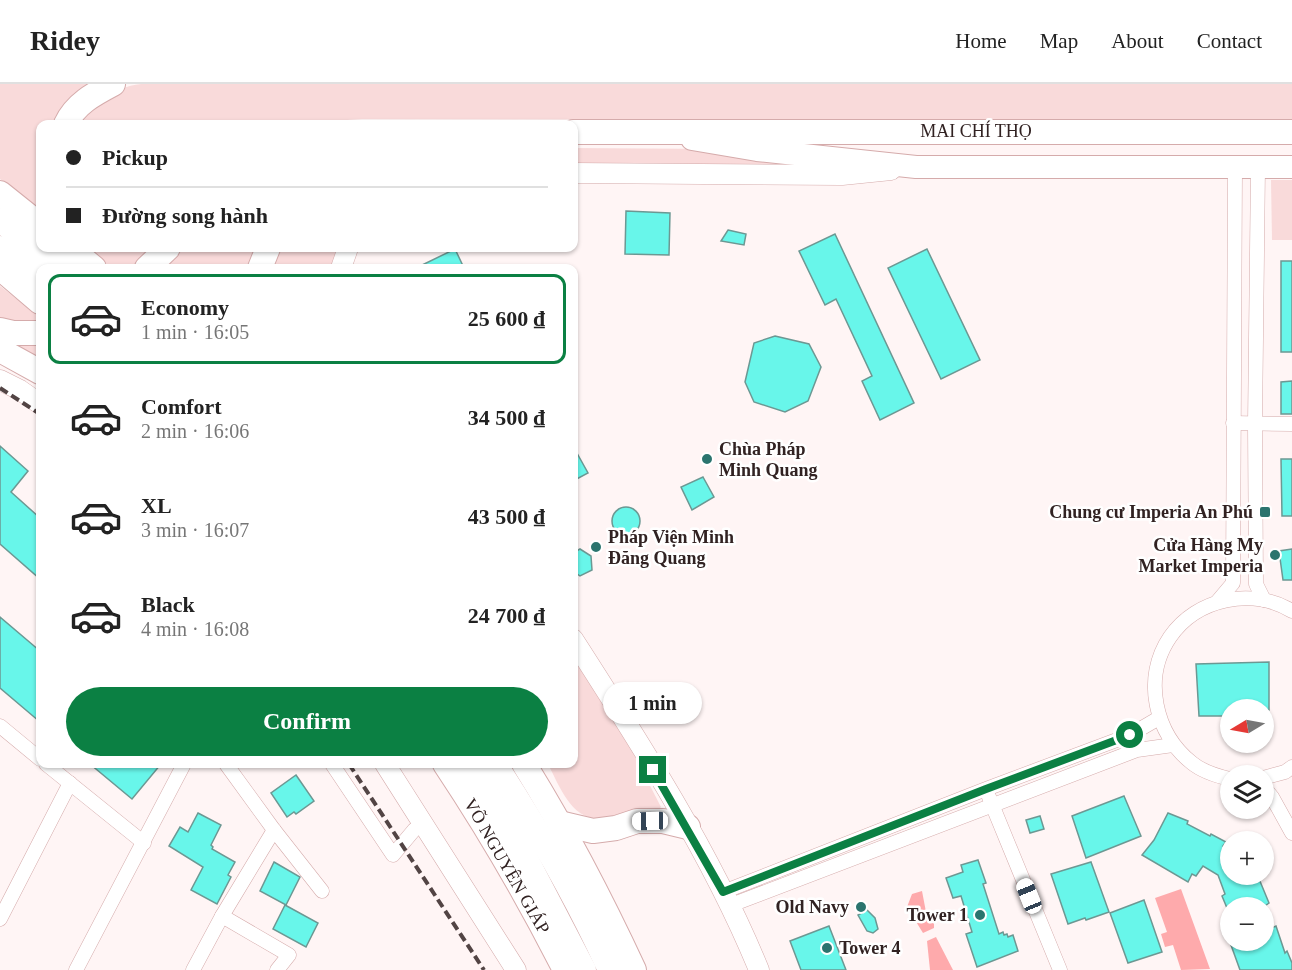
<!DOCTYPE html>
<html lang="en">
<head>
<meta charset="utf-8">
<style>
	:root { --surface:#fff; --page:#f2f2f2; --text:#222; --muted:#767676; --line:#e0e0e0; --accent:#0b8043 }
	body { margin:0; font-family:Georgia,serif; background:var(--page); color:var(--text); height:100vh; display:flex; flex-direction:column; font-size:22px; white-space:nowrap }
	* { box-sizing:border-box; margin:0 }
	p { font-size:20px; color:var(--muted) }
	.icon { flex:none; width:33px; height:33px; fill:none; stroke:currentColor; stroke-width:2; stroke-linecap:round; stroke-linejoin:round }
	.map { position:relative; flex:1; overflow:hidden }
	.panel { position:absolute; left:36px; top:180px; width:542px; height:504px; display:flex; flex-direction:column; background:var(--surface); border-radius:12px; box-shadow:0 2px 4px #0004 }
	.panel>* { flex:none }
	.top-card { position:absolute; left:36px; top:36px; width:542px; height:132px; border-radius:12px; box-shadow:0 2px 4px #0004; display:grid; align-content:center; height:132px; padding:0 30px; background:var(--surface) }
	.needle { width:39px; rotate:260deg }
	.controls { position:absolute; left:1220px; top:615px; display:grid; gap:12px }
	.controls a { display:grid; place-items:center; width:54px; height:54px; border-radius:50%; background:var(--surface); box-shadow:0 2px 4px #0004; font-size:30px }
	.end { position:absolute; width:27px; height:27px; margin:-14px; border:8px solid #0b8043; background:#fff; box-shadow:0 0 0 3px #fff }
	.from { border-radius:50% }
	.bubble { position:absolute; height:42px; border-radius:21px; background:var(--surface); box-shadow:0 2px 4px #0004; font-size:20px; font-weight:600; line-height:42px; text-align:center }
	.car { position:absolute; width:18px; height:36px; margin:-18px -9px; border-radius:8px; box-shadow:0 0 4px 2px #0007; background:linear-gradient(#fff 24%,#345 0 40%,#fff 0 76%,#345 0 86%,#fff 0) }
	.top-card b { display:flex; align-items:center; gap:21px; height:57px; font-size:22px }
	.top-card b+b { border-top:2px solid var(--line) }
	.top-card i { width:15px; height:15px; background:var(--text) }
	ul { padding:10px 0 0; list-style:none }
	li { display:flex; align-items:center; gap:18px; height:90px; margin:0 12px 9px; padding:0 18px; border:3px solid transparent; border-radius:12px }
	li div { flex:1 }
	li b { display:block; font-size:22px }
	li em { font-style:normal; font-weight:600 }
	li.current { border-color:var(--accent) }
	li>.icon { width:54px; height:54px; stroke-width:1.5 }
	.button { display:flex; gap:12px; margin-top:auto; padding:12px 30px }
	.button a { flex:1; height:69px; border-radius:36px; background:var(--accent); color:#fff; font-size:24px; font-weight:600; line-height:69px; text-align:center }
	header { display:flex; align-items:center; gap:36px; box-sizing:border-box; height:84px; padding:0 30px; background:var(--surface); border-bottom:2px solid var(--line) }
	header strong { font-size:28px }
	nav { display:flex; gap:33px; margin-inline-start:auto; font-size:21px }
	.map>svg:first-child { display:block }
</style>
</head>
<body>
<header>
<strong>Ridey</strong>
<nav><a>Home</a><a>Map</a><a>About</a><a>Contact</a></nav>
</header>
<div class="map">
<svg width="1292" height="886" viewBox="0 0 1292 886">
	<rect width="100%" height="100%" fill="#fff5f5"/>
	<g fill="#f9dada">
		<path d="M0 0H101L59 40H40V125L0 95Z"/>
		<path d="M141 0H1292V37L362 35 347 36 330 40H74C95 22 112 3 141 0Z"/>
		<path d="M573 64 719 65 835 82 573 86Z"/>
		<path d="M1271 96H1292V156H1272Z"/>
		<path d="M87 164H259L251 184H112Z"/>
		<path d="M273 164H339L332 184H266Z"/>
		<path d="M0 202 40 233V280L0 258Z"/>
		<path d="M573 568 612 628 661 723 658 726C638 723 632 726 613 732 575 746 561 705 548 680H573Z"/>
	</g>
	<g fill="#feaaac">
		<path d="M1181 805 1210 885 1181 886 1173 861 1165 863 1161 850 1167 848 1155 814Z"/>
		<path d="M922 807 926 828 934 836V844L923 849 907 823 912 810Z"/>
		<path d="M936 853 953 886H930L927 857Z"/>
	</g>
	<g fill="#68f6ea" stroke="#6c9893" stroke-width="1.5">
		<path d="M626 127 670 129 669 171 625 170Z"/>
		<path d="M728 146 746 150 744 161 721 157Z"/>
		<path d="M835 150 914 319 880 336 862 297 872 292 836 215 825 221 799 167Z"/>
		<path d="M455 165 464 184H416Z"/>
		<path d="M927 165 980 276 941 295 888 184Z"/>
		<rect x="1281" y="177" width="11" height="91"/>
		<path d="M775 252 809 260 821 283 808 317 785 328 754 318 745 298 754 259Z"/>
		<path d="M1292 297V330H1281V298Z"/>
		<path d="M0 362 28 387 11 408 40 434V495L0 460Z"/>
		<path d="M573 362 588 389 573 397Z"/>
		<path d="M1281 375H1292V432H1282Z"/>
		<path d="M703 393 714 413 692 426 681 403Z"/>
		<circle cx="626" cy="437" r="14"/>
		<path d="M580 465 591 472 592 486 580 492 573 487V469Z"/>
		<path d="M1292 465V496H1283L1279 467Z"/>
		<path d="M0 533 40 567V638L0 604Z"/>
		<path d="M1269 578V626H1230V632H1199L1196 580Z"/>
		<path d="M90 680H161L132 715Z"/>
		<path d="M296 691 314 717 296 730 294 728 287 733 271 709Z"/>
		<path d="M1124 712 1141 752 1086 774 1072 732Z"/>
		<path d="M198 729 221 741 211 761 213 763 212 765 235 778 228 791 231 793 217 820 191 806 203 783 169 762 180 743 188 748Z"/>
		<path d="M1168 729 1188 737 1187 740 1210 752 1211 750 1226 758 1223 762 1230 764V790H1257L1269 819 1262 824H1227L1222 812 1225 810 1218 791 1203 782 1196 792 1192 790 1188 798 1142 771 1154 756Z"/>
		<path d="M1040 732 1044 745 1030 749 1026 736Z"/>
		<path d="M978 776 986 799 983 800 999 850 1003 848 1004 851 1007 850 1008 853 1013 851 1018 867 977 883 966 850 972 848 961 812 953 814 946 794 963 788 961 781Z"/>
		<path d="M274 778 300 793 286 821 260 807Z"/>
		<path d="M1091 778 1109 828 1086 836 1085 834 1068 840 1051 790Z"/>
		<path d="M1144 816 1162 868 1128 879 1110 829Z"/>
		<path d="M285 821 318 839 306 863 273 845Z"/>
		<path d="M867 826 875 834 878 845 873 849 867 847 858 831Z"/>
		<path d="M829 842 846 886H801L790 857Z"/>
		<path d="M1276 842 1285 869 1287 867 1292 879V886H1240L1231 861 1241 856H1263V848Z"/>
	</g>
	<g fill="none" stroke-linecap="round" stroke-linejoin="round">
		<defs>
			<g id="minor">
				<path d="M1258 83 1255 340 1256 500 1264 516"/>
				<path d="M1233 339 1292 340"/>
				<path d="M1217 518 1233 499 1235 83"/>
				<path d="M0 642 40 675"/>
				<path d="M46 680 144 759"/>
				<path d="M226 680 274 746 322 807"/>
				<path d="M332 680 393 771 414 746 423 739"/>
				<path d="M1263 694 1285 688 1292 683"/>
				<path d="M1230 695C1217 692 1203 688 1192 679 1155 650 1142 594 1170 553 1197 514 1252 503 1292 527"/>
				<path d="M1263 702 1272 713 1292 749"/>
				<path d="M989 713 1060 886"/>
				<path d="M723 808 986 705 1130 651 1159 634"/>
				<path d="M731 821 1137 666 1173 661"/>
				<path d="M222 832 289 871 277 886"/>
				<path d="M0 835 70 699"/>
				<path d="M76 886 184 680"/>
				<path d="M193 886 222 832 274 746"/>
			</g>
			<g id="secondary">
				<path d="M573 89 842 91 891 86"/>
				<path d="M341 184 348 164"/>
				<path d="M0 296 20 306 40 320"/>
				<path d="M573 555C640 659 712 771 759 886"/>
				<path d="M385 680 516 886"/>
			</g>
			<path id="primary" d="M692 55 757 66 916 83H1292"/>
			<g id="trunk">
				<path d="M66 40C75 20 94 10 113 0"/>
				<path d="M573 48H1292"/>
				<path d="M0 109 40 141"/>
				<path d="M0 136 62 184"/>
				<path d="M0 164 40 195"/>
				<path d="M70 164 94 184"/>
				<path d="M0 184 40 218"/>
				<path d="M147 184 168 164"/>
				<path d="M260 184 268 164"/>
				<path d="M0 246 13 249H40"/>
				<path d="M0 266 40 288"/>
				<path d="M445 680C489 746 529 815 565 886"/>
				<path d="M468 680 521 765 584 886"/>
				<path d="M495 680C538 746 577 814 610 886"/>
				<path d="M524 680C565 746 601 815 634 886"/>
				<path d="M559 739 593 747 616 744 637 737H663L688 743"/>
			</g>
		</defs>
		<use href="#minor" stroke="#d5abab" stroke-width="15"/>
		<use href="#secondary" stroke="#d5abab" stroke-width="21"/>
		<use href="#primary" stroke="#d5abab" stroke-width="24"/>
		<use href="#trunk" stroke="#d5abab" stroke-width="26"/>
		<use href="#minor" stroke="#fff" stroke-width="14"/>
		<use href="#secondary" stroke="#fff" stroke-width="20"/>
		<use href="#primary" stroke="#fff" stroke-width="22"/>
		<use href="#trunk" stroke="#fff" stroke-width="24"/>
		<g stroke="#524444" stroke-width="4" stroke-dasharray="9 4.5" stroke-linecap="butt">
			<path d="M0 304 40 330"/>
			<path d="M349 680 484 886"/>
		</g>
	</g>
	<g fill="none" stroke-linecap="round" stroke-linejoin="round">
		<path stroke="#0b8043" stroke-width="8" d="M653 686 723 808 986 705 1130 651"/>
	</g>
	<g fill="#2b746e" stroke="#fff" stroke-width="2">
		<circle cx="707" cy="375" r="6"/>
		<rect x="1259" y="422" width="12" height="12" rx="3"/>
		<circle cx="596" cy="463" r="6"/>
		<circle cx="1275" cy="471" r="6"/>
		<circle cx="861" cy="823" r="6"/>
		<circle cx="980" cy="831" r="6"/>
		<circle cx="827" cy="864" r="6"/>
	</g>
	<g text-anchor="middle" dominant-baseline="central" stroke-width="5" stroke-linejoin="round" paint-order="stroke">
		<g font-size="18" fill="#312222" stroke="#fff">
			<text x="976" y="47">MAI CHÍ THỌ</text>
			<text transform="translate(507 782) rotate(60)">VÕ NGUYÊN GIÁP</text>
		</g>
		<g font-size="18" font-weight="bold" fill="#312222" stroke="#fff" text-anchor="end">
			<text x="719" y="365" text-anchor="start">Chùa Pháp<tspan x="719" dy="21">Minh Quang</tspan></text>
			<text x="1253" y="428">Chung cư Imperia An Phú</text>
			<text x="608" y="453" text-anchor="start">Pháp Viện Minh<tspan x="608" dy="21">Đăng Quang</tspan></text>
			<text x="1263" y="461">Cửa Hàng My<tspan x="1263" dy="21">Market Imperia</tspan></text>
			<text x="849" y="823">Old Navy</text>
			<text x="968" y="831">Tower 1</text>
			<text x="839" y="864" text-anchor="start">Tower 4</text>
		</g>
	</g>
</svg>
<div class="controls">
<a><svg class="needle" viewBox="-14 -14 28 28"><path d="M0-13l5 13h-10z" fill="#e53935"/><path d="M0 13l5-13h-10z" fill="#767676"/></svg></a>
<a><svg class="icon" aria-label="layers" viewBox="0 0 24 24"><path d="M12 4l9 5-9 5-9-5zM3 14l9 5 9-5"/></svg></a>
<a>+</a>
<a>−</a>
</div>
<i class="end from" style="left:1130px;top:651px"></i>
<i class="end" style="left:653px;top:686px"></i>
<div class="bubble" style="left:603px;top:598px;width:99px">1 min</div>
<i class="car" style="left:650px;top:737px;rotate:269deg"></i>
<i class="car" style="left:1029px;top:812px;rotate:338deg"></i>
<div class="top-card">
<b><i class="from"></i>Pickup</b>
<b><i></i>Đường song hành</b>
</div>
<section class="panel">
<ul>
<li class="current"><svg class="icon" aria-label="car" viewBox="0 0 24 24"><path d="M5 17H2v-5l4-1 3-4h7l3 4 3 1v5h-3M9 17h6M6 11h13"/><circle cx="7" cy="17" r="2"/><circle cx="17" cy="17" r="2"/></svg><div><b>Economy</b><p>1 min · 16:05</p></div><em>25 600 ₫</em></li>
<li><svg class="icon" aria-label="car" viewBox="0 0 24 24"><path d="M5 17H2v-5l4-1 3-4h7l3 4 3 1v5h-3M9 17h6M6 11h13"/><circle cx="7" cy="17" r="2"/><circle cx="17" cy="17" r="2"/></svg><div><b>Comfort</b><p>2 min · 16:06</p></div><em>34 500 ₫</em></li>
<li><svg class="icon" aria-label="car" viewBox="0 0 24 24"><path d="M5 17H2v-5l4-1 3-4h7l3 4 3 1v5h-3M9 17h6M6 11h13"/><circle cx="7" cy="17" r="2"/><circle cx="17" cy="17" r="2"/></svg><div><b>XL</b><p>3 min · 16:07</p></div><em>43 500 ₫</em></li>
<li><svg class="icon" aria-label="car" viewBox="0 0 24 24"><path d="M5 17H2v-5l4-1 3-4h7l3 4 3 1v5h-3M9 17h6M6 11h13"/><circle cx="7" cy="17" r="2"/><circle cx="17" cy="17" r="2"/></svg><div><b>Black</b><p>4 min · 16:08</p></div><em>24 700 ₫</em></li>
</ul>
<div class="button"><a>Confirm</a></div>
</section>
</div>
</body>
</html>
